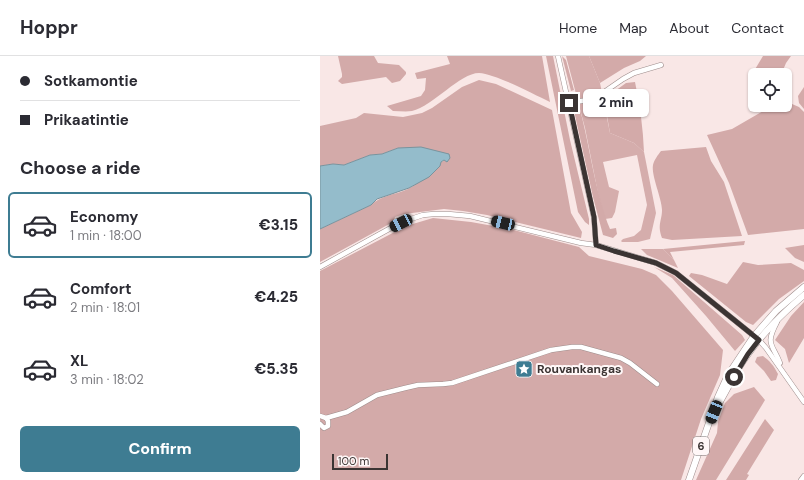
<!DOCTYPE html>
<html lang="en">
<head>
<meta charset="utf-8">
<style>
	:root { --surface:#fff; --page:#f2f2f3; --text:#2b2b33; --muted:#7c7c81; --line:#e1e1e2; --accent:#3e7c92 }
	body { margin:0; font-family:"DM Sans",sans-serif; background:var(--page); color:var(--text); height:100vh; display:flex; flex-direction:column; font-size:15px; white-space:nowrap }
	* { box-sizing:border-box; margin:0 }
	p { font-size:13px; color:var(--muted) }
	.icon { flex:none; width:22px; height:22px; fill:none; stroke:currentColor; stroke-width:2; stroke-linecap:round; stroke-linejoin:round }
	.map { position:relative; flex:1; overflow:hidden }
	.side { display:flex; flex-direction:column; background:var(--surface); width:320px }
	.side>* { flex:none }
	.hud { display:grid; align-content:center; height:88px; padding:0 20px; background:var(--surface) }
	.controls { position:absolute; left:428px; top:12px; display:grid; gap:8px }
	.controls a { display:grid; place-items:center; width:44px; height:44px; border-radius:6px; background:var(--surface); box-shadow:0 1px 3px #0004; font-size:20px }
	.scale { position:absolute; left:12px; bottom:10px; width:56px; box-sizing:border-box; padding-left:4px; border:2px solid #3b3433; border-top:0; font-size:11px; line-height:14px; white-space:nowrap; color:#3b3433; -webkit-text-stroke:3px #fff7f7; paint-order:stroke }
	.end { position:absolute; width:18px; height:18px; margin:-9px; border:5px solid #3b3433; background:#fff; box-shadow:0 0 0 2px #fff }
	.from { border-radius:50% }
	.bubble { position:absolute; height:28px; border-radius:6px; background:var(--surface); box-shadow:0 1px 3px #0004; font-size:13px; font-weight:800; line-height:28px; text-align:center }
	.car { position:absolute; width:12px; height:24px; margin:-12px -6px; border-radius:5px; box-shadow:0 0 3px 1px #0007; background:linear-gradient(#222 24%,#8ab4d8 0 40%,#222 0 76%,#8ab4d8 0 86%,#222 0) }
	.hud b { display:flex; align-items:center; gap:14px; height:38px; font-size:15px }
	.hud b+b { border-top:1px solid var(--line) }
	.hud i { width:10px; height:10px; background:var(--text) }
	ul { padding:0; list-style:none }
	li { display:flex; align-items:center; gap:12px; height:66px; margin:0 8px 6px; padding:0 12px; border:2px solid transparent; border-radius:6px }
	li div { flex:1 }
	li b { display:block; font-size:15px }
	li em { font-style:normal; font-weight:800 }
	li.active { border-color:var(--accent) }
	li>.icon { width:36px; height:36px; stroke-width:1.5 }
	h2 { padding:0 20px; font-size:18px; line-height:48px }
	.button { display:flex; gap:8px; margin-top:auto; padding:8px 20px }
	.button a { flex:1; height:46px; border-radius:6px; background:var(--accent); color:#fff; font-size:16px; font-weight:800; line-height:46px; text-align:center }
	header { display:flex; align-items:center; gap:24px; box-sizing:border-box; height:56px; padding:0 20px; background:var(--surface); border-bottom:1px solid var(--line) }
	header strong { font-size:19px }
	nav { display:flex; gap:22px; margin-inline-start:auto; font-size:14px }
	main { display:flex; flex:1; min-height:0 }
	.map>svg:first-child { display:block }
</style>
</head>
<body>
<header>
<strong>Hoppr</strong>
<nav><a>Home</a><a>Map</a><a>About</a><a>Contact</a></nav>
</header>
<main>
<section class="side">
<div class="hud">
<b><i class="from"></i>Sotkamontie</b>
<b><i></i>Prikaatintie</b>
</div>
<h2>Choose a ride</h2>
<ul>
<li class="active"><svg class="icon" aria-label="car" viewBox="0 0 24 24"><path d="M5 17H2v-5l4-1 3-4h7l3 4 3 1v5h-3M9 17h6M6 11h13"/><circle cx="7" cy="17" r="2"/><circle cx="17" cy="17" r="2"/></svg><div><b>Economy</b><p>1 min · 18:00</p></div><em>€3.15</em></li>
<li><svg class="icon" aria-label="car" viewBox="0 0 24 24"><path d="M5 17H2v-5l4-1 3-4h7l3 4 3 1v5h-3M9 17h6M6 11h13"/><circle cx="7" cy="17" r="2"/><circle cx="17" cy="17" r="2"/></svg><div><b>Comfort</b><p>2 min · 18:01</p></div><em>€4.25</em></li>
<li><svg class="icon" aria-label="car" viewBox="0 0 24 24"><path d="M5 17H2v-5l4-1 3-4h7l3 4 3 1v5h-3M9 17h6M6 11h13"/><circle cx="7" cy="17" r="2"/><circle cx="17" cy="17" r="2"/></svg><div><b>XL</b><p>3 min · 18:02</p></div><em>€5.35</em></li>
</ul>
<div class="button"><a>Confirm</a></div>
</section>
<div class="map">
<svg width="484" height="424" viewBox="0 0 484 424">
	<rect width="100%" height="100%" fill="#f9e7e6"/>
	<g fill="#d5adac">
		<path d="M246 0H269L280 27 290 77 314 87 324 96 336 157 330 183 318 186H302L301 185 303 183 314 180 321 174 327 149 317 99 283 106 289 131 299 135 295 156 292 162 285 163 278 137 265 72Z"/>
		<path d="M321 193H343L354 204 358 212 327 199Z"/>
		<path d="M334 211 353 219 422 279 425 284 415 295 386 260 352 222Z"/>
	</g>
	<g fill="#d3aaa9">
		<path d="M18 0H54L58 7 79 9 86 16V18L80 25 72 27 66 21 22 28 18 25 22 21V18Z"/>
		<path d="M127 0H222L230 46C213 38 176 18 159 17 140 17 113 50 92 55 86 56 79 55 73 55L67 50 101 40 105 34 106 22 97 23 95 17 130 8Z"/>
		<path d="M226 0H233L250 84 269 163V169L265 166 258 156Z"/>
		<path d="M242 0 246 4 254 34 251 35Z"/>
		<path d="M269 0H326L320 5 304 12 280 27Z"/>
		<path d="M443 0H471L466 7 461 19H436L434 15Z"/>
		<path d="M159 24 176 28 232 54 251 157 262 176 261 182 167 159 143 155 124 153 84 158 75 161 73 166 0 206V173L51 149C61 139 75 139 88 133 103 126 112 108 128 103L78 92 62 98 50 99 24 109 13 108 0 110V70L36 62 44 57 83 61 102 57 112 52 142 31Z"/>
		<path d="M315 26C320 49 323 72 324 96L314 87 290 77 284 43 306 27Z"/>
		<path d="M484 31V53L479 47 478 40Z"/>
		<path d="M465 45 479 51 484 56V173L428 179 409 127 387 79 412 73 450 51 455 49H465Z"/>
		<path d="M253 50H259C268 82 272 115 281 146 284 156 286 164 290 173L296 172 297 178 293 182 283 179 273 141Z"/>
		<path d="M386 91 391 105 404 126 422 180 352 184 342 182C337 168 342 165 342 154 342 143 331 119 333 109 334 104 338 99 341 95Z"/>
		<path d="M113 162 151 166 190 173 259 191 269 200 322 213 336 219 352 235 403 294 400 319 381 363 361 424H0V215L86 170Z"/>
		<path d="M425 185 424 189 350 196 354 204 343 193Z"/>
		<path d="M484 189V206L475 202 465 192Z"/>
		<path d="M423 206 438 209 471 207 484 214V225L459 243 433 269 426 266 369 220 371 217 382 219 407 228Z"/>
		<path d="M484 246V282L469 307 465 293 455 284 471 260Z"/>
		<path d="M443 300C450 305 454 310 458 318L456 324 451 325 444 315 435 306 437 301Z"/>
		<path d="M434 331 445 344 396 424H376L397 377 398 366 405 347 414 338Z"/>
		<path d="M445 363 454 374 427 418 429 419 426 424H406Z"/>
	</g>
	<path fill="#94bccb" stroke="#79939d" d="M101 91 129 98 130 102 127 106 124 104 121 106 120 110 109 121 89 132 57 143 51 149 0 173V110L13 108 24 109 50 99 62 98 78 92Z"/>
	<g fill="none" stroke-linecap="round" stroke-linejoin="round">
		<defs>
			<g id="minor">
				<path d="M238 0 274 162 276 189"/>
				<path d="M249 47 274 43 303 23 314 17 341 9"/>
				<path d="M0 211 69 173 88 164 103 159 114 158H128L150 160 261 187 276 189 336 207 356 217 439 284 446 292 484 346"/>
				<path d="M457 266C445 289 452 287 460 307"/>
				<path d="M0 360 6 362 27 356 57 339 85 332 98 329 123 328 132 327 231 294 252 291H261L301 302 310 307 337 328"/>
				<path d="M0 368 4 372 8 370V365L6 362"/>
				<path d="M481 424 484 420"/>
			</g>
			<g id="highway">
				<path d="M398 349C405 337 411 325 418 313 435 285 459 260 484 239"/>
				<path d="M369 424 398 341 408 319 434 280 456 255 484 231"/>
			</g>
		</defs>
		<use href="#minor" stroke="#9e8d8c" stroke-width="5.5"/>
		<use href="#highway" stroke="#9e8d8c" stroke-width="7"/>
		<use href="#minor" stroke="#fff" stroke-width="4.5"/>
		<use href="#highway" stroke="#fff" stroke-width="6"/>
	</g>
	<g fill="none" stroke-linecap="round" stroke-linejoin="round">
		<path stroke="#3b3433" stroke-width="5" d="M249 47 274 161 276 189 294 195 336 207 356 217 439 284 428 298 414 321"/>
	</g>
	<defs>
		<symbol id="sight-square" viewBox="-11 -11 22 22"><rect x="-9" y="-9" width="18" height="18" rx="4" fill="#3e7c92" stroke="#fff7f7"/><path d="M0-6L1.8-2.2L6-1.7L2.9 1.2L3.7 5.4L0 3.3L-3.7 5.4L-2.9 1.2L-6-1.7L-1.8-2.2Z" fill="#fff"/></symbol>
	</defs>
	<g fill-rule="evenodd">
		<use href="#sight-square" x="194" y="303" width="20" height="20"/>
	</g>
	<g text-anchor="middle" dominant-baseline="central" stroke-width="4" stroke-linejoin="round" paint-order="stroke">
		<rect fill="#fff7f7" stroke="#766e6e" stroke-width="1" x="373" y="381" width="16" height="18" rx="3"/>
		<g font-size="11" font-weight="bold" fill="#3b3433">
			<text x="381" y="390">6</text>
		</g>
		<g font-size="12" font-weight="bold" fill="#3b3433" stroke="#fff7f7" text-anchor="start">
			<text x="217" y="313">Rouvankangas</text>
		</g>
	</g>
</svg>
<div class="controls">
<a><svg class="icon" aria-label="locate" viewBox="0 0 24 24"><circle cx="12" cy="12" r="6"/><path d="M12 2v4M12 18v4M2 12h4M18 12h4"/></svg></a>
</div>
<div class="scale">100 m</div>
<i class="end from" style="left:414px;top:321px"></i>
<i class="end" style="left:249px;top:47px"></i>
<div class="bubble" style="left:263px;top:33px;width:66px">2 min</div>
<i class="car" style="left:81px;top:167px;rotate:244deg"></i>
<i class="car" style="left:183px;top:167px;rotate:283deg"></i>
<i class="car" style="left:394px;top:356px;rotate:202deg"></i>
</div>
</main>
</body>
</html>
